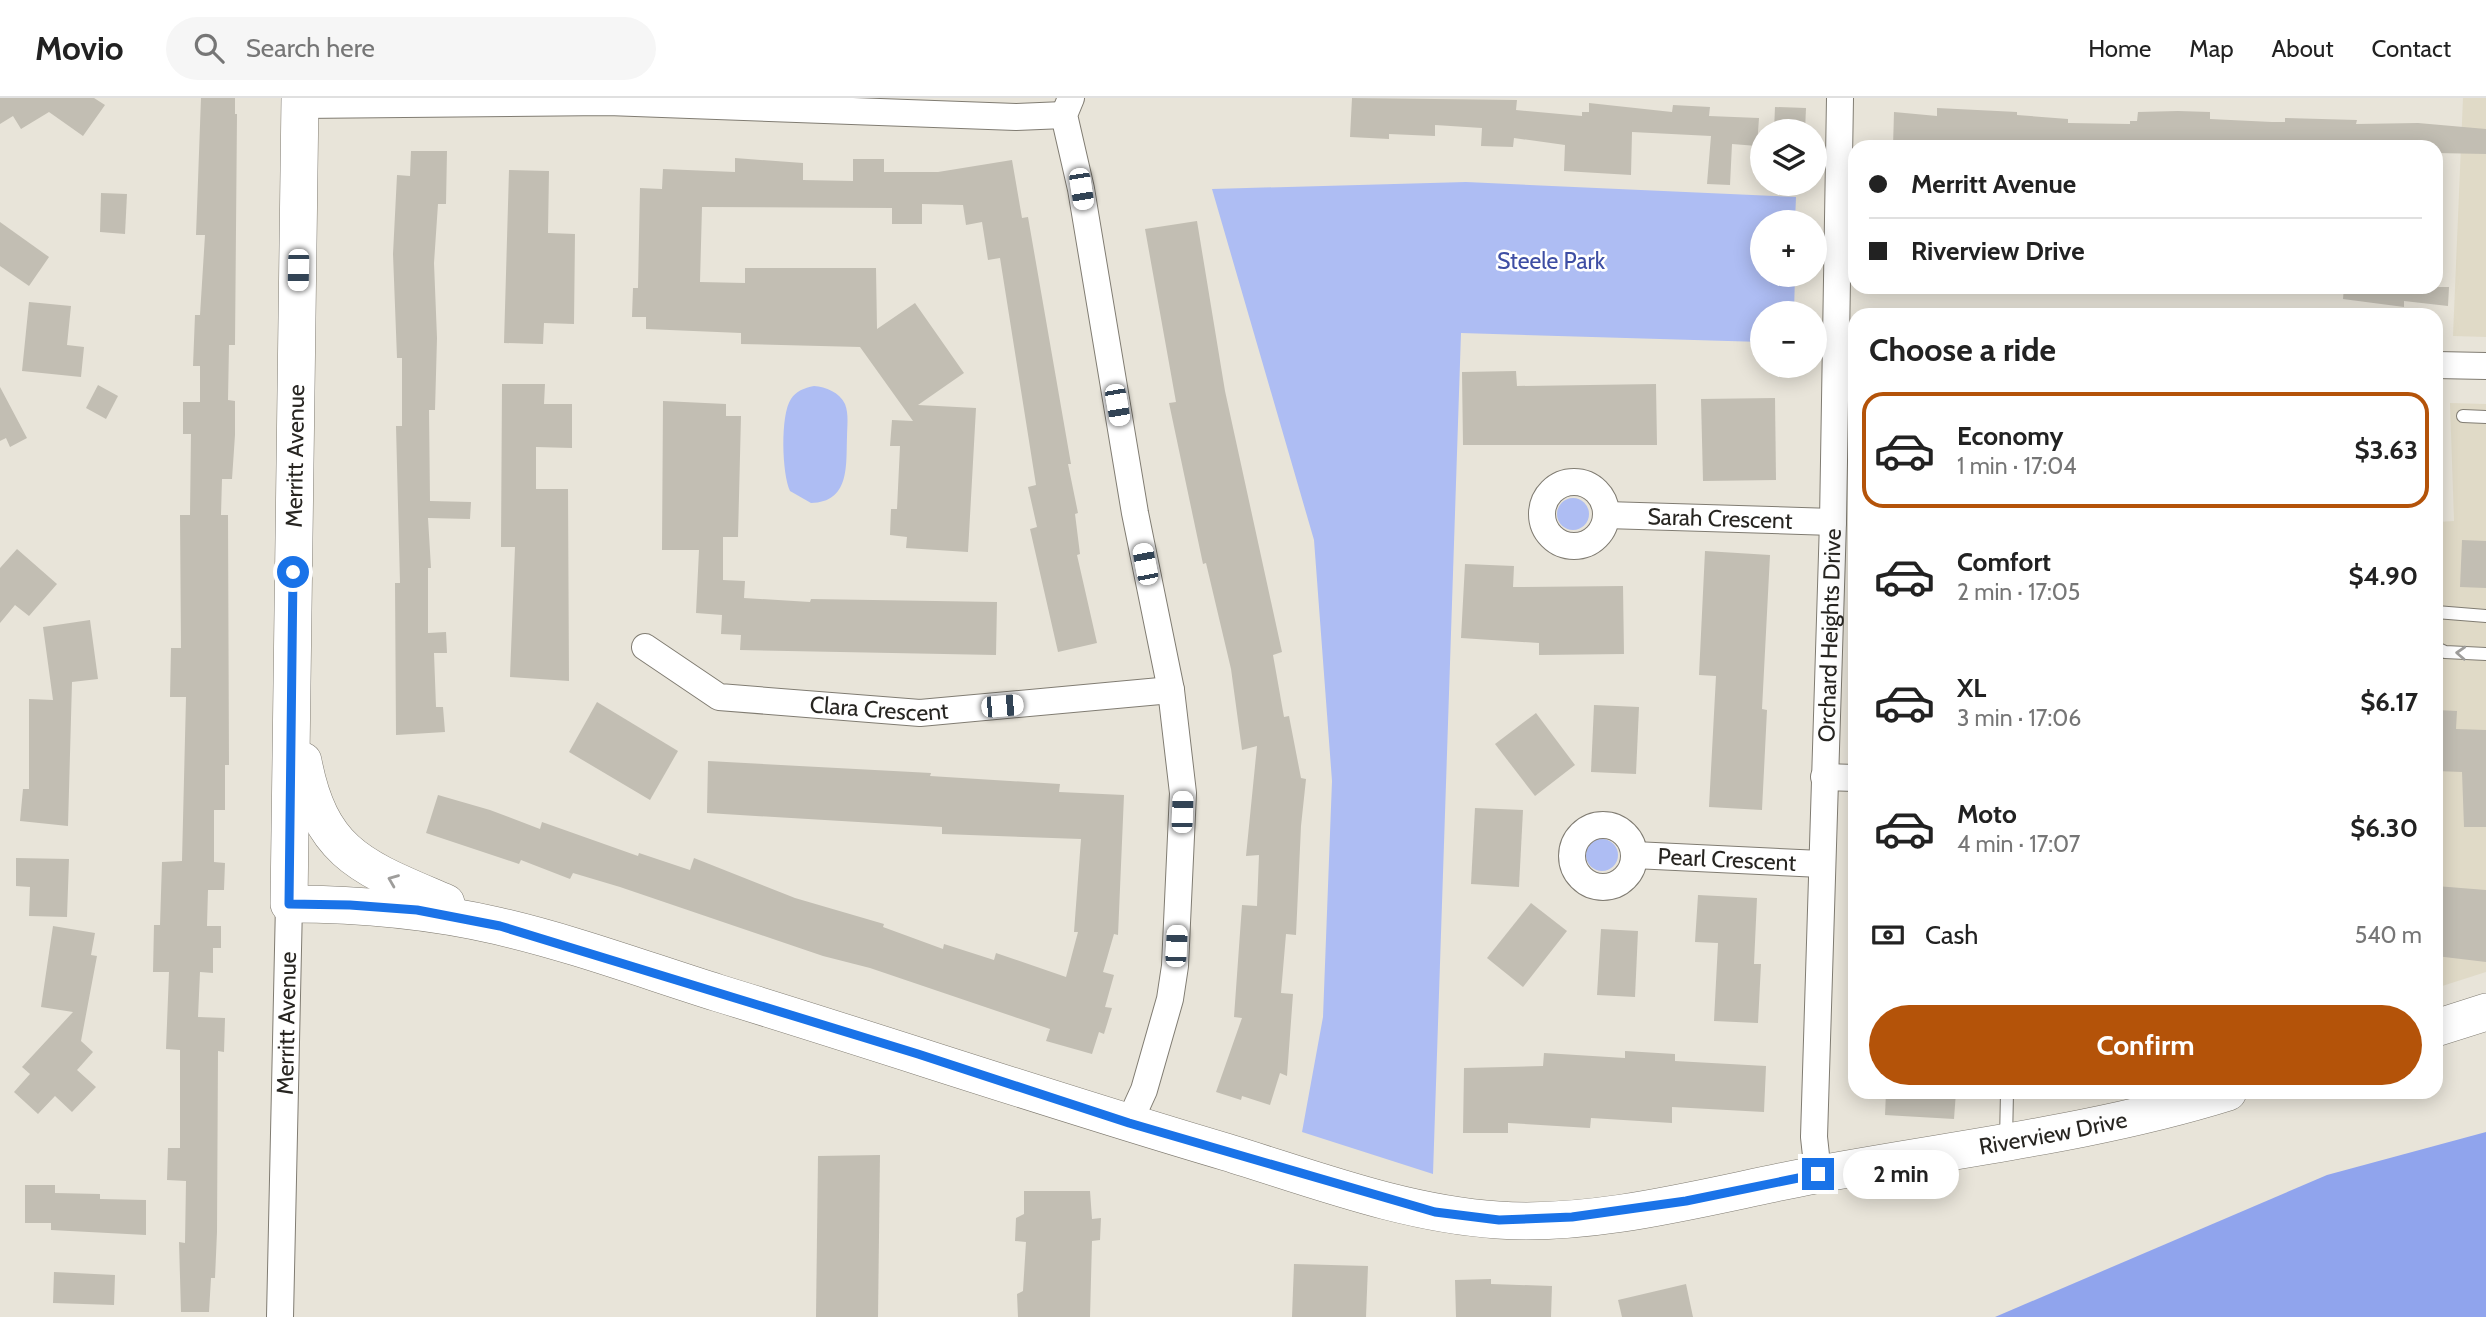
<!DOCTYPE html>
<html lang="en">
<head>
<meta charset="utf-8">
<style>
	:root { --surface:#fff; --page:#f6f6f6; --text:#222; --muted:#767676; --line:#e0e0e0; --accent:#b45309 }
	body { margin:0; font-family:Cabin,sans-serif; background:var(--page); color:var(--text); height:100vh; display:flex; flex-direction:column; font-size:26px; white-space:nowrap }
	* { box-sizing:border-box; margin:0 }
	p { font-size:23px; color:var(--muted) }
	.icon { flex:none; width:38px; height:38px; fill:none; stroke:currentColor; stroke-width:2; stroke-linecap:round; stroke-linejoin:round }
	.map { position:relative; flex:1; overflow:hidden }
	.details { position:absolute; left:1848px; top:210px; width:595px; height:791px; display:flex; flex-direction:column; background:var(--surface); border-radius:21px; box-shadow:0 4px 18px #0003 }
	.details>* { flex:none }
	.hud { position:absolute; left:1848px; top:42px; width:595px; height:154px; border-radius:21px; box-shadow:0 4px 18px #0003; display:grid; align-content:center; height:154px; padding:0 21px; background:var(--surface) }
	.controls { position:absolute; left:1750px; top:21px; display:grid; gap:14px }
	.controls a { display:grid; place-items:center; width:77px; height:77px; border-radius:50%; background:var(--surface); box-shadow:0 4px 18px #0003; font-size:35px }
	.end { position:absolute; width:32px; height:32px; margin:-16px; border:9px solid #1a73e8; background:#fff; box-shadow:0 0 0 4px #fff }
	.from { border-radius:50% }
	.bubble { position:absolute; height:49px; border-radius:24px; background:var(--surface); box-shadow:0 4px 18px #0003; font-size:23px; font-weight:700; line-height:49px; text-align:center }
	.car { position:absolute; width:21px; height:42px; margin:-21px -10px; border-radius:9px; box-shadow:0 0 5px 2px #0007; background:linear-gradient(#fff 24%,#345 0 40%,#fff 0 76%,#345 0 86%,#fff 0) }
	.hud b { display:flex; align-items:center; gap:24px; height:66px; font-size:26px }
	.hud b+b { border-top:2px solid var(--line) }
	.hud i { width:18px; height:18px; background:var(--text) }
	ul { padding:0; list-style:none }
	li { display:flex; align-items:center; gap:21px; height:116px; margin:0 14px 10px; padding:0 7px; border:4px solid transparent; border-radius:21px }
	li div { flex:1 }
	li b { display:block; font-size:26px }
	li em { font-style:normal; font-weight:700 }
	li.on { border-color:var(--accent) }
	li>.icon { width:63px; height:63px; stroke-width:1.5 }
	h2 { padding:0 21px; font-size:32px; line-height:84px }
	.pay { display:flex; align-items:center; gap:18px; height:77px; padding:0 21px; font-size:26px }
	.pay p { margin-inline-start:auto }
	.primary-button { display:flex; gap:14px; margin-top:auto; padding:14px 21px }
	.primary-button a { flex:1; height:80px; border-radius:42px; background:var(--accent); color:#fff; font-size:28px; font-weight:700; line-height:80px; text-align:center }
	header { display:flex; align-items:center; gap:42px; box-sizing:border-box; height:98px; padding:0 35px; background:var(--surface); border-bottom:2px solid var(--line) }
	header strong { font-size:33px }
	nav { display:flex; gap:38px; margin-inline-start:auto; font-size:24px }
	.search { width:490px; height:63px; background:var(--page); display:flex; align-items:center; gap:18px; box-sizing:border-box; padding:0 24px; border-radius:38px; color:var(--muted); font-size:26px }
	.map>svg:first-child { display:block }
</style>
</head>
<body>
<header>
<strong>Movio</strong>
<div class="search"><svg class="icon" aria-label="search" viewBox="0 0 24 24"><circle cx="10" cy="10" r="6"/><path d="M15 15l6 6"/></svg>Search here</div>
<nav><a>Home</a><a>Map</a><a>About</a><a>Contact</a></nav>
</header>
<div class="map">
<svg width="2486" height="1219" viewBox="0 0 2486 1219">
	<rect width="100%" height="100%" fill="#e8e4d9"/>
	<g fill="#e0dac7">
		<path d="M2463 0H2486V239L2453 238Z"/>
		<path d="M2450 305 2486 306V874L2436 890V424L2454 423Z"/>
	</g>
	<g fill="#aebdf3">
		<path d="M1466 84 1796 99 1795 124H1762V177H1795L1794 215H1762V244L1461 235 1433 1076 1302 1034 1323 919 1332 683 1314 442 1212 91Z"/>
		<path d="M814 288C826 289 839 294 845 306 849 316 847 329 847 339 846 368 850 404 811 405L790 393C782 376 780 317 791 301 796 293 804 290 814 288Z"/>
		<circle cx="1573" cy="416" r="16"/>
		<circle cx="1602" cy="757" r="16"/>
	</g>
	<path fill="#90a4ed" d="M2486 1034V1219H1995L2327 1077Z"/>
	<g fill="#c2beb3">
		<path d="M0 0H94L105 7 83 38 49 14 21 31 13 18 0 26Z"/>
		<path d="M201 0H235V16H237L235 247H229L228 302 235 303V337L232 381H222L221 417H228L229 667H225V712H214V764L225 765 224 792H208L207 828H221V850H213V875L200 874 198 919 225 920 224 954 218 953 217 1134 215 1180H211L209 1214H181L179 1144 185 1145 186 1083 167 1082 168 1050H180V952L166 951 169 874H153L154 827H160L162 764 182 763 186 599H170L171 550H181L180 417H190L191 336H183V304H200V268H193L195 217H200L205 137H196Z"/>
		<path d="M1352 0 1517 2 1516 12 1582 18V14H1589V5L1672 14 1673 7 1710 9 1709 18 1759 20 1757 48 1732 46 1730 87 1707 86 1711 38 1632 34 1631 77 1564 73 1565 47 1514 40 1513 49 1481 48 1482 30 1435 27V38L1389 36V41L1350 39Z"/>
		<path d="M1775 9 1806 10 1805 33H1774Z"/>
		<path d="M1937 10 2017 14V17L2068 21V25L2130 26V23H2137L2138 14 2178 13 2210 14V21L2272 24H2285V20L2357 22 2356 26 2418 25 2486 31V56L2436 55V49H2038L2028 46V44L1968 42 1967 49H1893L1894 14 1937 18Z"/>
		<path d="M411 53H447L446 106H438L434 165 437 240 435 312H429L430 403 471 404 470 421 428 420 431 470H428V535L446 534 447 555H434L436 609H443L445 634 396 637 395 485H400L396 328H402V260H397L393 156 397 77 410 78Z"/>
		<path d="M735 60 803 65V82L853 83V61H884V74H938L1012 62 1022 120 1028 119 1071 366H1068L1078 415 1075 416 1080 456 1077 457 1097 545 1058 554 1030 431 1037 429 1028 389 1036 387 1000 160 988 162 982 124 966 127 963 107 922 106V126H892V110L702 109 700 184 745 185V170H876L877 231 915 205 964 275 918 307 976 310 968 454 906 450 907 439 890 437 891 411H897L900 348H890L892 322 913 323 860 249 741 246V235L646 231V219H632L633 190H638L640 90 662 91 663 71 735 74Z"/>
		<path d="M509 72 549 73 548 135 575 136 574 226 544 225 543 246 504 245Z"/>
		<path d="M101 95 127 96 125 136 100 134Z"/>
		<path d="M1197 123 1225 293 1282 554 1273 557 1284 619 1289 618 1301 680 1306 681 1301 728 1296 837 1286 836 1281 895 1293 896 1287 978 1280 975 1270 1007 1242 998 1241 1002 1216 994 1242 920 1234 919 1242 807 1257 808 1259 757 1246 758 1257 648 1242 652 1231 571 1206 465 1203 466 1169 305 1176 304 1145 131Z"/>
		<path d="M0 124 49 159 29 188 0 168Z"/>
		<path d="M2344 189H2449L2448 208 2404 203V209L2343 201Z"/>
		<path d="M29 204 71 208 67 247 84 249 81 279 22 273Z"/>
		<path d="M1516 273 1517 288 1656 286 1657 347H1463L1462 274Z"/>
		<path d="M502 286H545L544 306H572V350L536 349V391H568L569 583 510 579 515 449H501Z"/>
		<path d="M98 287 118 298 106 321 86 310Z"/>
		<path d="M0 289 27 340 10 349 6 340 0 343Z"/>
		<path d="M1775 300 1776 382 1703 383 1701 301Z"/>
		<path d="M663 303 726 306V318H741L738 439H723V482L745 483 744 500 810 504 811 501 997 504 996 557 740 552 741 537 721 536 722 517 696 515 699 452H662Z"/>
		<path d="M2462 442 2486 443V490L2460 489Z"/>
		<path d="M17 451 57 486 29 518 15 507 0 525V470Z"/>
		<path d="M1705 453 1770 457 1762 611 1767 612 1762 712 1709 709 1716 578 1699 577Z"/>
		<path d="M1465 466 1514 468 1513 489 1623 488 1624 556 1539 557V545L1461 540Z"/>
		<path d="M90 522 98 581 72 584 68 728 20 723 23 691H29V601L53 602 43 529Z"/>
		<path d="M597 604 678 653 650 702 569 654Z"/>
		<path d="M1594 607 1639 609 1636 676 1591 674Z"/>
		<path d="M2436 612 2457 613 2456 631 2486 632V729H2464L2462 674 2436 673Z"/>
		<path d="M1536 615 1575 667 1535 698 1495 646Z"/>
		<path d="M708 663 931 675 930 678 1060 686 1059 694 1124 697 1118 837 1114 836 1103 874 1114 877 1105 909 1112 910 1104 936 1099 934 1092 956 1046 943 1050 931 870 870 823 858 620 789 573 775 570 781 521 762 519 766 426 735 438 697 490 712 540 731 542 724 638 758 639 755 690 772 694 760 795 800 884 826 883 829 943 851 944 846 994 862 996 855 1066 879 1078 834H1074L1081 741 942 736V729L707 715Z"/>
		<path d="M1475 710 1523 712 1519 789 1471 786Z"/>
		<path d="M16 760 69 761 67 819 29 818 30 789 16 788Z"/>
		<path d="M2436 788 2486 792V864L2436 858Z"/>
		<path d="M1698 797 1757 800 1754 866H1761L1758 925 1714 923 1718 845 1695 844Z"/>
		<path d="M1531 805 1567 833 1523 889 1487 860Z"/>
		<path d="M53 828 95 835 91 857 97 858 81 943 93 954 77 972 96 989 72 1014 55 998 38 1016 14 994 30 976 22 969 73 914 41 909Z"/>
		<path d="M1601 831 1638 833 1635 899 1597 897Z"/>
		<path d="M1625 953 1675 956V963L1766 968 1764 1014 1672 1009V1025L1591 1020 1590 1030 1508 1025V1035H1463L1464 970 1543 968 1544 955 1625 960Z"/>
		<path d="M1886 994H1956L1954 1021 1885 1017Z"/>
		<path d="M880 1057 878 1219H816L818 1058Z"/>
		<path d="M25 1087H55V1095L100 1096V1101L146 1102V1137L51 1132V1125H25Z"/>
		<path d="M1024 1093H1090L1092 1121 1101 1120 1100 1142 1092 1143 1090 1219H1018L1017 1196 1023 1193 1026 1144 1015 1143 1016 1120 1024 1116Z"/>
		<path d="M1294 1166 1368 1168 1366 1219H1292Z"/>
		<path d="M54 1174 115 1177 114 1207 53 1205Z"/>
		<path d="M1491 1181V1186L1552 1188 1551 1219H1456L1455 1182Z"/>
		<path d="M1686 1186 1693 1219H1622L1618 1202Z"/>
	</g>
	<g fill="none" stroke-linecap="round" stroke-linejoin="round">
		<defs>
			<g id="lane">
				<path d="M2463 318 2486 319"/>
				<path d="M2436 514 2486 518"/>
				<path d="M2436 550 2445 554 2486 556"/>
				<path d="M2006 1043 2007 994"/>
			</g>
			<g id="street">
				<path d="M1071 0 1064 17 1081 91 1135 415 1171 592 1183 695 1175 868 1170 901 1144 992 1129 1025"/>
				<path d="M300 7 608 4 1016 19 1064 17"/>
				<path d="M2436 267 2486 268"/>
				<circle cx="1574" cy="416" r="32"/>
				<path id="s1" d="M1606 417 1833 424"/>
				<path id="s2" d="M645 549 719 599 920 615 1171 592"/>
				<path d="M1824 679 1855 680"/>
				<circle cx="1603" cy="758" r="31"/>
				<path id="s3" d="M1634 757 1821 766"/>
				<path id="s4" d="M1818 1076 1814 1039 1833 424 1840 0"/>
				<path id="s5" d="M280 1219 289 806"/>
			</g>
			<g id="secondary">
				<path id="s6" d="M300 0 289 806C359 806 429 812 498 828 572 845 645 872 718 895 888 947 1056 1004 1226 1054 1314 1081 1405 1116 1498 1122 1601 1129 1714 1096 1815 1077 1953 1051 2093 1036 2228 994"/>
				<path d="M303 663C321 758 365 770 446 805"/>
				<path d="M2436 930 2486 914"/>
			</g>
		</defs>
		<use href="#lane" stroke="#807c72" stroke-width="14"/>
		<use href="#street" stroke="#807c72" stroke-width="28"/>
		<use href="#secondary" stroke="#807c72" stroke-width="38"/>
		<use href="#lane" stroke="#fff" stroke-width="12"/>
		<use href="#street" stroke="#fff" stroke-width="26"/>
		<use href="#secondary" stroke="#fff" stroke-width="37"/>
	</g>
	<defs><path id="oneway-chevron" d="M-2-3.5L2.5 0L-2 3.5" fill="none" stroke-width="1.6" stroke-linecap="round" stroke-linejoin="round" transform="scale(1.75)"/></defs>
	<g stroke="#9e9d9b">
		<use href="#oneway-chevron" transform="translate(2461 555) rotate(-177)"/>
		<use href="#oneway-chevron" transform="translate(393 782) rotate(-158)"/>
	</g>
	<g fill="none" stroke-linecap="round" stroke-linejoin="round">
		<path stroke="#1a73e8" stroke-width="9" d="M293 474 289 806 350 807 417 812 500 828 918 956 1129 1025 1435 1114 1499 1122 1572 1119 1686 1103 1818 1076"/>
	</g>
	<g text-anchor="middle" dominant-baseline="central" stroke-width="5" stroke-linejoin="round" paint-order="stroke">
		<g font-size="23" fill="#3e4ea4" stroke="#fff">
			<text x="1551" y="163">Steele Park</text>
		</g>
		<g font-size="23" fill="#272521" stroke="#fff">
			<text transform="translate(295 358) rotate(-89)">Merritt Avenue</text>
			<text stroke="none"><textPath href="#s1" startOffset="114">Sarah Crescent</textPath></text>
			<text stroke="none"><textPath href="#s4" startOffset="539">Orchard Heights Drive</textPath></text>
			<text stroke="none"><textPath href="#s2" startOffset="250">Clara Crescent</textPath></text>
			<text stroke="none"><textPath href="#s3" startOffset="93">Pearl Crescent</textPath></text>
			<text stroke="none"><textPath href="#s5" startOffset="294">Merritt Avenue</textPath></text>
			<text stroke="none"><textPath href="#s6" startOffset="2623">Riverview Drive</textPath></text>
		</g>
	</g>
</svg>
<div class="controls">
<a><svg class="icon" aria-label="layers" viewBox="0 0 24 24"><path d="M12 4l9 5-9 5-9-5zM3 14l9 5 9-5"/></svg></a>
<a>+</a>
<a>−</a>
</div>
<i class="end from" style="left:293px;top:474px"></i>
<i class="end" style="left:1818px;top:1076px"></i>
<div class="bubble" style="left:1843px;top:1052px;width:116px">2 min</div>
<i class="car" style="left:1081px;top:91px;rotate:171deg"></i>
<i class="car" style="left:298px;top:172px;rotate:181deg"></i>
<i class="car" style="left:1117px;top:307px;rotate:170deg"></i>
<i class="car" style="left:1145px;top:466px;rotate:349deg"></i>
<i class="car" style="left:1002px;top:608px;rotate:85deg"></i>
<i class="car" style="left:1182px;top:714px;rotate:2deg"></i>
<i class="car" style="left:1176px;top:848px;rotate:3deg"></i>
<div class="hud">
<b><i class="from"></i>Merritt Avenue</b>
<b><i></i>Riverview Drive</b>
</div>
<section class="details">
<h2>Choose a ride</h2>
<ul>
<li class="on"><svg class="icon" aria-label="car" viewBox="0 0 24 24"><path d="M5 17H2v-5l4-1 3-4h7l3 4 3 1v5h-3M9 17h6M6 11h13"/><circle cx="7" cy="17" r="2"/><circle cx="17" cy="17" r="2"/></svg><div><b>Economy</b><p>1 min · 17:04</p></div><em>$3.63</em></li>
<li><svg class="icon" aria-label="car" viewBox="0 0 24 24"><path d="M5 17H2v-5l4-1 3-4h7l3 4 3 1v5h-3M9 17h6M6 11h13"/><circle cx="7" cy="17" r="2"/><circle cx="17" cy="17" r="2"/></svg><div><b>Comfort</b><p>2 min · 17:05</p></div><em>$4.90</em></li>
<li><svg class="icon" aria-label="car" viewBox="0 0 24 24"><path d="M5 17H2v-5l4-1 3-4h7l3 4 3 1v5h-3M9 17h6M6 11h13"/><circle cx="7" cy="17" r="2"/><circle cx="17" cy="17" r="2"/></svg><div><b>XL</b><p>3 min · 17:06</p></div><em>$6.17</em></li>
<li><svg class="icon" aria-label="car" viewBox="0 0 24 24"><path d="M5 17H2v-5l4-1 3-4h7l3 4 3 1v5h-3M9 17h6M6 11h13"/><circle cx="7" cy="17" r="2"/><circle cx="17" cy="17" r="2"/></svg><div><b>Moto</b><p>4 min · 17:07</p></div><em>$6.30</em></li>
</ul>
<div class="pay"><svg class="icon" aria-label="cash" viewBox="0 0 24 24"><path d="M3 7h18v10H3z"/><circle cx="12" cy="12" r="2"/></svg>Cash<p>540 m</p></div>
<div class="primary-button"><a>Confirm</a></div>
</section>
</div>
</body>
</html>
